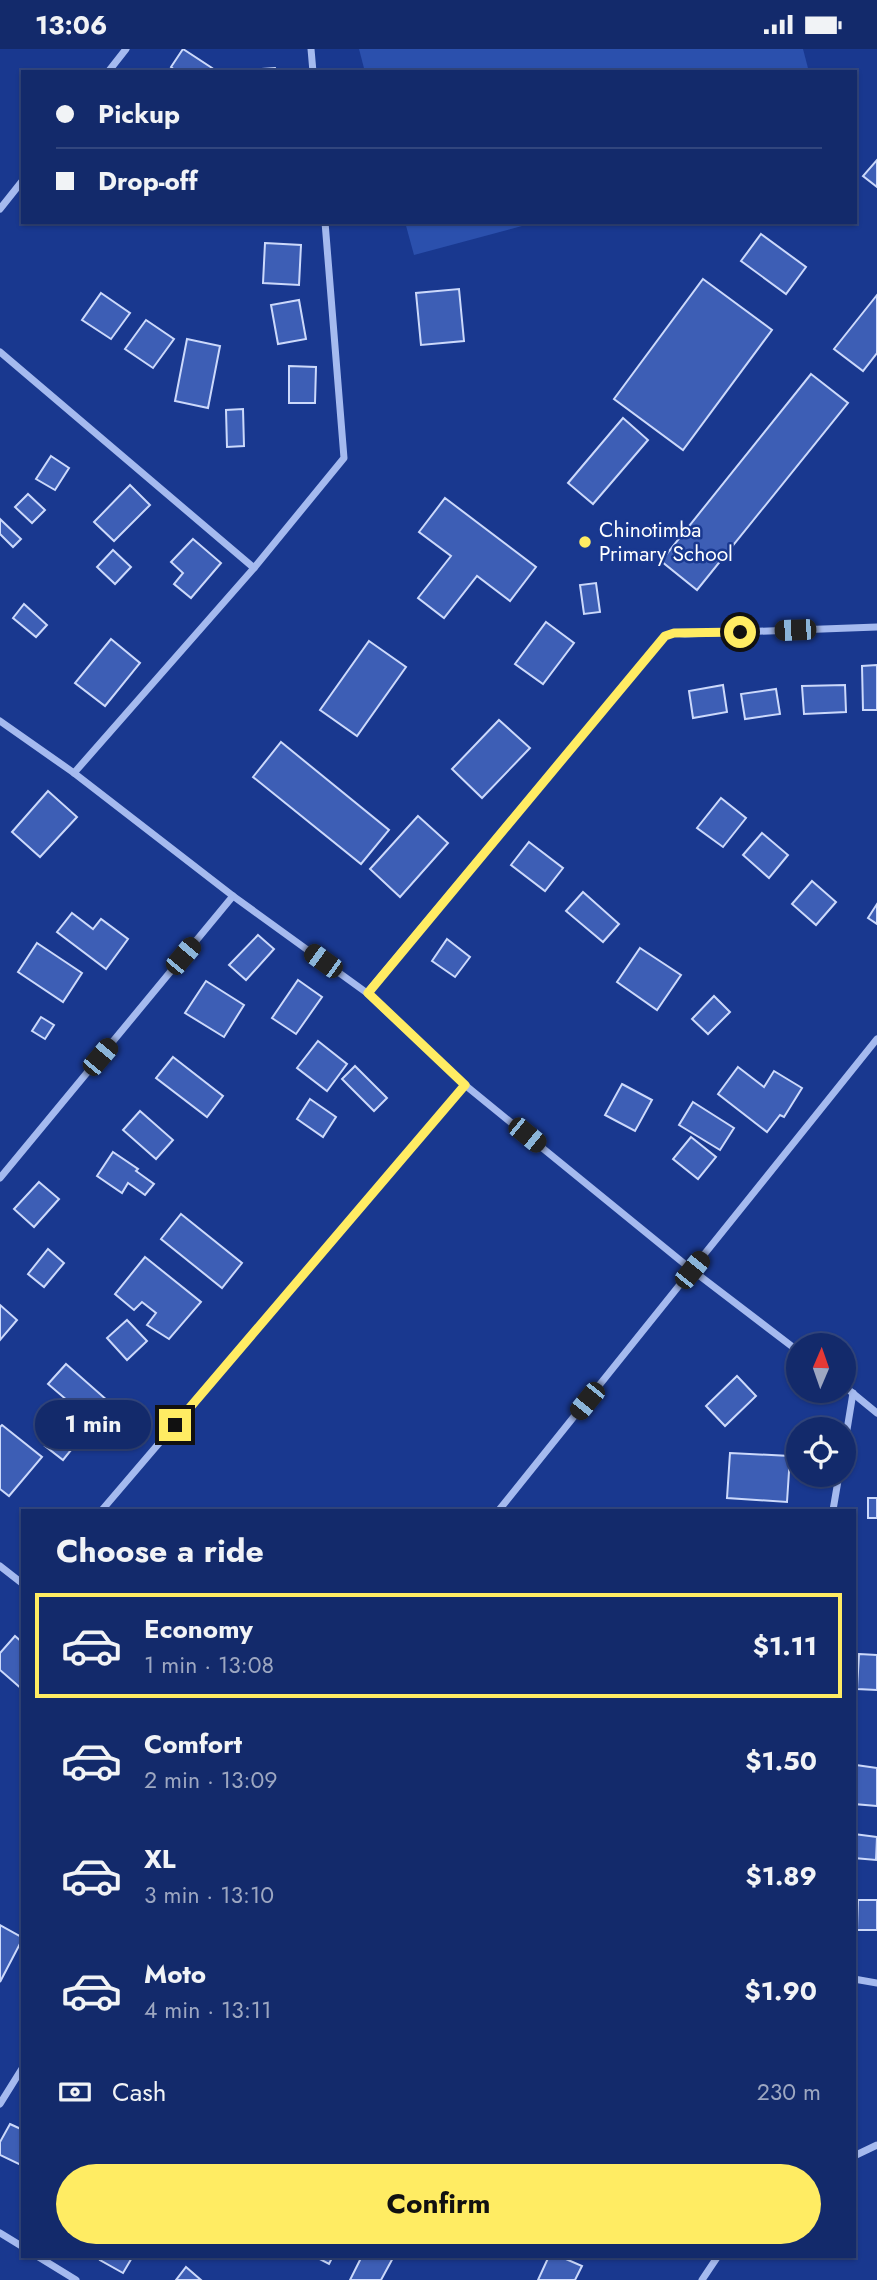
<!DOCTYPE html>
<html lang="en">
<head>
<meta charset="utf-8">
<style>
	:root { --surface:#132a6b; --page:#203673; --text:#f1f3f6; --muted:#9da7c1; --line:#32467e; --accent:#ffec63 }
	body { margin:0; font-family:Jost,sans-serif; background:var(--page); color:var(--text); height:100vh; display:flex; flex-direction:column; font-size:26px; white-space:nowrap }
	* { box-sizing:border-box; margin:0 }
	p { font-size:23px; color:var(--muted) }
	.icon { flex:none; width:38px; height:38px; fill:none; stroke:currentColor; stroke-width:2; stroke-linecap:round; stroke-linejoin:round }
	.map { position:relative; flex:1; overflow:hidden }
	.details { position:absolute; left:21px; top:1460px; width:835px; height:749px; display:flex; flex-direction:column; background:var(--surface); border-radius:0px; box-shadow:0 2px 5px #0004,0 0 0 2px var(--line) }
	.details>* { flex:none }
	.top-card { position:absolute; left:21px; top:21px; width:836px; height:154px; border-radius:0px; box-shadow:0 2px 5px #0004,0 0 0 2px var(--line); display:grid; align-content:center; height:154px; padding:0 35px; background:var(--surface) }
	.needle { width:46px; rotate:2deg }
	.controls { position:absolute; left:786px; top:1284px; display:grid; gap:14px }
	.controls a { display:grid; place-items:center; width:70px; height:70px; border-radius:50%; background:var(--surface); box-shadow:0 2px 5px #0004,0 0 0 2px var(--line); font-size:35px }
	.end { position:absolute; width:32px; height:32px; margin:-16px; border:9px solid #ffec63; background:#111; box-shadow:0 0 0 4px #111 }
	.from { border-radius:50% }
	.bubble { position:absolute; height:49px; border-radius:24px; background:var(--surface); box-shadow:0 2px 5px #0004,0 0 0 2px var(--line); font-size:23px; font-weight:700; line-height:49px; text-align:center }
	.car { position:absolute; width:21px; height:42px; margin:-21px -10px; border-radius:9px; box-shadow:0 0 5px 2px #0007; background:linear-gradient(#222 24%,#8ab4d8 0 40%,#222 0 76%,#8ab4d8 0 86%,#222 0) }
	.top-card b { display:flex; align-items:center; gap:24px; height:66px; font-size:26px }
	.top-card b+b { border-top:2px solid var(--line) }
	.top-card i { width:18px; height:18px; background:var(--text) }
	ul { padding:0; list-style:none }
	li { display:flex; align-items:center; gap:21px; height:105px; margin:0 14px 10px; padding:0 21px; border:4px solid transparent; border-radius:0px }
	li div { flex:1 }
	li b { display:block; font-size:26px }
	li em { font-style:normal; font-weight:700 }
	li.current { border-color:var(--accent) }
	li>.icon { width:63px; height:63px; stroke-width:1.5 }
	h2 { padding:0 35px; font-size:32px; line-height:84px }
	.pay { display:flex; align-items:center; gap:18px; height:77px; padding:0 35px; font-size:26px }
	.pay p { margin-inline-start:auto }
	.cta { display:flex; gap:14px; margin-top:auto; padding:14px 35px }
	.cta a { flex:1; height:80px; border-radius:42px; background:var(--accent); color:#111; font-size:28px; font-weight:700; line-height:80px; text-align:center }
	.status { display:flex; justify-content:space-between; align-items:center; height:49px; padding:0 35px; background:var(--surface); direction:ltr }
	.status svg { height:19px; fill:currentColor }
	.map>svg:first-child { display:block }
</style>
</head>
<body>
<div class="status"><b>13:06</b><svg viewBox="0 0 49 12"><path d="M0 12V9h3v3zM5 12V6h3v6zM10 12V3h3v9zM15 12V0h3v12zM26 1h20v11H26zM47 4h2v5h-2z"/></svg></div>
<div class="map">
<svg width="877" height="2231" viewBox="0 0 877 2231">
	<rect width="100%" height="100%" fill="#19388f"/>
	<g fill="#2b50ad">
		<path d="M359 0H803L809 23H365Z"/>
		<path d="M405 173H537L414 206Z"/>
	</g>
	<g fill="#3d5eb5" stroke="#ccd9fb" stroke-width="2">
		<path d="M183 0 212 19 209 23H177L171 18Z"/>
		<path d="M275 19 276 23H246V21Z"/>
		<path d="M877 111V138L863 127Z"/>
		<path d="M761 185 806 218 786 245 741 212Z"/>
		<path d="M265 194 301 196 299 236 263 234Z"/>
		<path d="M703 230 772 281 683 401 614 350Z"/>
		<path d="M459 240 464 292 421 296 416 244Z"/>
		<path d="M101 244 130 264 111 290 82 271Z"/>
		<path d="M877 246V304L863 322 834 300Z"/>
		<path d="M299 251 306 290 278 295 271 256Z"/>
		<path d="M146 271 174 290 153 319 125 300Z"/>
		<path d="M187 290 220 297 208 359 175 352Z"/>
		<path d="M289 317 316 318 315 354H289Z"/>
		<path d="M811 325 848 354 697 541 661 512Z"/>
		<path d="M243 360 244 397 227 398 226 361Z"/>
		<path d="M623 369 648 391 593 455 568 434Z"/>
		<path d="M51 407 69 419 55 441 36 430Z"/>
		<path d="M130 436 150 456 114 492 94 473Z"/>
		<path d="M28 445 45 461 32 474 15 458Z"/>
		<path d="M445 449 536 518 510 552 477 527 444 569 418 549 451 507 419 483Z"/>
		<path d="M0 470 21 490 13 498 0 485Z"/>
		<path d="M193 490 221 514 191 549 174 535 183 524 171 513Z"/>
		<path d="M113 501 131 518 115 535 97 518Z"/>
		<path d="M596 534 600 563 584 565 580 536Z"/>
		<path d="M24 555 47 576 36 588 13 569Z"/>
		<path d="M546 573 574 594 543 635 515 615Z"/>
		<path d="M111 590 140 614 105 657 75 634Z"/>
		<path d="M369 592 406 618 357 687 320 661Z"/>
		<path d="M877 616V661H863L862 617Z"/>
		<path d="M723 636 727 663 693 669 689 642Z"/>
		<path d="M845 636 846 663 804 665 802 637Z"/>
		<path d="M776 640 780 665 745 670 741 645Z"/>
		<path d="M499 671 530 699 482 749 452 720Z"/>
		<path d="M281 693 389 781 361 815 253 728Z"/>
		<path d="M48 742 77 768 40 808 12 783Z"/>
		<path d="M721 749 746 769 723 798 697 779Z"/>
		<path d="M418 767 448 794 400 848 370 820Z"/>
		<path d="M762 784 788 806 769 829 743 806Z"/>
		<path d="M529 793 563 819 545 842 511 816Z"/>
		<path d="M812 832 836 853 816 876 792 855Z"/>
		<path d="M583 843 619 875 603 893 566 862Z"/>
		<path d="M877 855V875L868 869Z"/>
		<path d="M72 864 93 880 101 870 128 890 106 920 57 883Z"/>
		<path d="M258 886 274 900 246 931 229 916Z"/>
		<path d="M447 890 470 908 455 928 432 912Z"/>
		<path d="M37 894 82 924 63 953 18 923Z"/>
		<path d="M640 899 681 926 657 961 617 933Z"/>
		<path d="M298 931 322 948 296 985 272 969Z"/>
		<path d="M206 932 244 956 224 988 185 964Z"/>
		<path d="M714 947 730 963 708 985 692 970Z"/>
		<path d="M41 968 54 976 45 990 32 982Z"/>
		<path d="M318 992 347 1015 327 1042 297 1019Z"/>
		<path d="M173 1008 223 1047 207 1068 156 1029Z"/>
		<path d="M355 1017 387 1049 374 1062 342 1030Z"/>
		<path d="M738 1018 764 1038 774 1022 802 1039 784 1068 780 1066 767 1083 718 1045Z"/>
		<path d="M622 1035 652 1051 635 1082 605 1066Z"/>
		<path d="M310 1050 336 1068 323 1088 297 1070Z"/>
		<path d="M693 1053 734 1079 720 1101 679 1076Z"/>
		<path d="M140 1062 173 1091 156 1110 123 1081Z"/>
		<path d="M691 1088 716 1108 698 1130 673 1110Z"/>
		<path d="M113 1103 138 1120 136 1122 154 1135 145 1146 128 1134 122 1144 97 1127Z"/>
		<path d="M39 1133 59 1150 34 1178 14 1160Z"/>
		<path d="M181 1165 242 1214 222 1239 161 1190Z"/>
		<path d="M48 1200 64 1214 44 1238 28 1225Z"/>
		<path d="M145 1208 201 1253 169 1290 147 1276 156 1264 142 1253 134 1261 115 1245Z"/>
		<path d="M0 1256 17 1271 0 1291Z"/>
		<path d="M127 1271 147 1292 127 1311 107 1289Z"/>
		<path d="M66 1315 125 1367 108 1386 48 1335Z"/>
		<path d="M737 1327 756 1347 725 1377 706 1357Z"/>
		<path d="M66 1371 84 1385 63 1411 45 1397Z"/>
		<path d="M2 1376 42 1408 9 1447 0 1440V1378Z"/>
		<path d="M730 1404 790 1407 787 1453 727 1449Z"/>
		<rect x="868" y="1449" width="9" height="20"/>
		<path d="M15 1587 23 1594V1641L0 1621V1604Z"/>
		<path d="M859 1605 877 1606V1641L857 1640Z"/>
		<path d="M856 1716 877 1719V1757L854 1755Z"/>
		<path d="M854 1785 877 1788 876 1811 854 1809Z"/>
		<path d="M858 1851H877V1881H857Z"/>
		<path d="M0 1876 23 1889 0 1933Z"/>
		<path d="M10 2075 23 2081V2117L0 2106V2093Z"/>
		<path d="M102 2207H133L123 2224 100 2211Z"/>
		<path d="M314 2207H333L329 2215Z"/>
		<path d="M362 2207H394L381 2231H350Z"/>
		<path d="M549 2207H559L582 2217 575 2231H538Z"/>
		<path d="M186 2218 201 2231H176Z"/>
	</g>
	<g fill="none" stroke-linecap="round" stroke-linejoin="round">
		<g stroke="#a5baef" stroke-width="7">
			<path d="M311 0 313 23"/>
			<path d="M108 23 126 0"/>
			<path d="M0 160 23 131"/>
			<path d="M0 303 254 519 344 409 325 173"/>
			<path d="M0 672 74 724 233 847 367 944 465 1036 692 1221 798 1302"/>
			<path d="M74 724 254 519"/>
			<path d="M367 944 665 587 674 584 685 585 877 578"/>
			<path d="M0 1129 233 847"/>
			<path d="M844 1337 877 1364"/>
			<path d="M844 1399 853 1344"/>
			<path d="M102 1461 465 1036"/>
			<path d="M499 1461 877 990"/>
			<path d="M833 1461 839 1426"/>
			<path d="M0 1517 23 1535"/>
			<path d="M854 1930 877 1934"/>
			<path d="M0 2055 23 2018"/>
			<path d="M854 2107 877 2096"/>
			<path d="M0 2184 23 2198"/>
			<path d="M37 2207 76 2231"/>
			<path d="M702 2231 718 2207"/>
		</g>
	</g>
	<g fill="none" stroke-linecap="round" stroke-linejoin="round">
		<path stroke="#ffec63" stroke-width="9" d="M175 1376 465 1036 368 944 665 587 674 584 740 583"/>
	</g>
	<circle fill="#ffec63" stroke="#19388f" stroke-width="2.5" cx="585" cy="493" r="7"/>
	<g text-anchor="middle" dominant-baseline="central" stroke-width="5" stroke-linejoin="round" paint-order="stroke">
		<g font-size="21" fill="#fff" stroke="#19388f" text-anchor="start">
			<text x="599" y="481">Chinotimba<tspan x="599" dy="24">Primary School</tspan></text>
		</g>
	</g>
</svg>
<div class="controls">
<a><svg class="needle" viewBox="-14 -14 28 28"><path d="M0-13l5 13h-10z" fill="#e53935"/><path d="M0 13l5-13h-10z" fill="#9da7c1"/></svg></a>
<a><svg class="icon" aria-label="locate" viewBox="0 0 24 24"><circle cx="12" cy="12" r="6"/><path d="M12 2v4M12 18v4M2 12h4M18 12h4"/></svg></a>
</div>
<i class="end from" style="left:740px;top:583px"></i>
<i class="end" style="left:175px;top:1376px"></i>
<div class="bubble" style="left:35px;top:1351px;width:116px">1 min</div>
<i class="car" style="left:795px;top:581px;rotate:268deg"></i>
<i class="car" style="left:183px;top:907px;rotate:40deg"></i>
<i class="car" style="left:323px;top:912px;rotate:306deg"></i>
<i class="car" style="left:100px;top:1008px;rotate:40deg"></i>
<i class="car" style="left:527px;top:1086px;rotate:129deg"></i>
<i class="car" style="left:692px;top:1221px;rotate:39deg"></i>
<i class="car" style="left:587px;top:1352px;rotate:219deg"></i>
<div class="top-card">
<b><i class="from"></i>Pickup</b>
<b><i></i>Drop-off</b>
</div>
<section class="details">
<h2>Choose a ride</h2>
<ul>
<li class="current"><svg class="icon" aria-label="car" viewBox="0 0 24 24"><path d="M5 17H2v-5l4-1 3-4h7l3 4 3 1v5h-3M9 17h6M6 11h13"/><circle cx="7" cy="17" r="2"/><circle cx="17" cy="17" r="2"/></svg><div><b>Economy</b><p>1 min · 13:08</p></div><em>$1.11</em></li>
<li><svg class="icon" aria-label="car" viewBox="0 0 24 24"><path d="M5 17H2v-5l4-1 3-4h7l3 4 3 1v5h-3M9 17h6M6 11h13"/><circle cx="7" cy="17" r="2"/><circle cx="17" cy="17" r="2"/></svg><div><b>Comfort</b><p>2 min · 13:09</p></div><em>$1.50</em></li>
<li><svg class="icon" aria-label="car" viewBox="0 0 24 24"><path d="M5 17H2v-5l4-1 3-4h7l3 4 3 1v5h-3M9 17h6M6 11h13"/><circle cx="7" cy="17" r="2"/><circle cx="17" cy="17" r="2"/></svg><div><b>XL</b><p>3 min · 13:10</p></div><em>$1.89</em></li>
<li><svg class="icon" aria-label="car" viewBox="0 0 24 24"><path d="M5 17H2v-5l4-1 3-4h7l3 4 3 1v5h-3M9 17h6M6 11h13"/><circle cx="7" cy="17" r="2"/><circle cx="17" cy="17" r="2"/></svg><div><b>Moto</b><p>4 min · 13:11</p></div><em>$1.90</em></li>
</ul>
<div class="pay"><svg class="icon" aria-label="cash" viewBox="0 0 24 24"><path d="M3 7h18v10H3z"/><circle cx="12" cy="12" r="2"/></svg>Cash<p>230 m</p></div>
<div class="cta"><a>Confirm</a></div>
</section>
</div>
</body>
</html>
